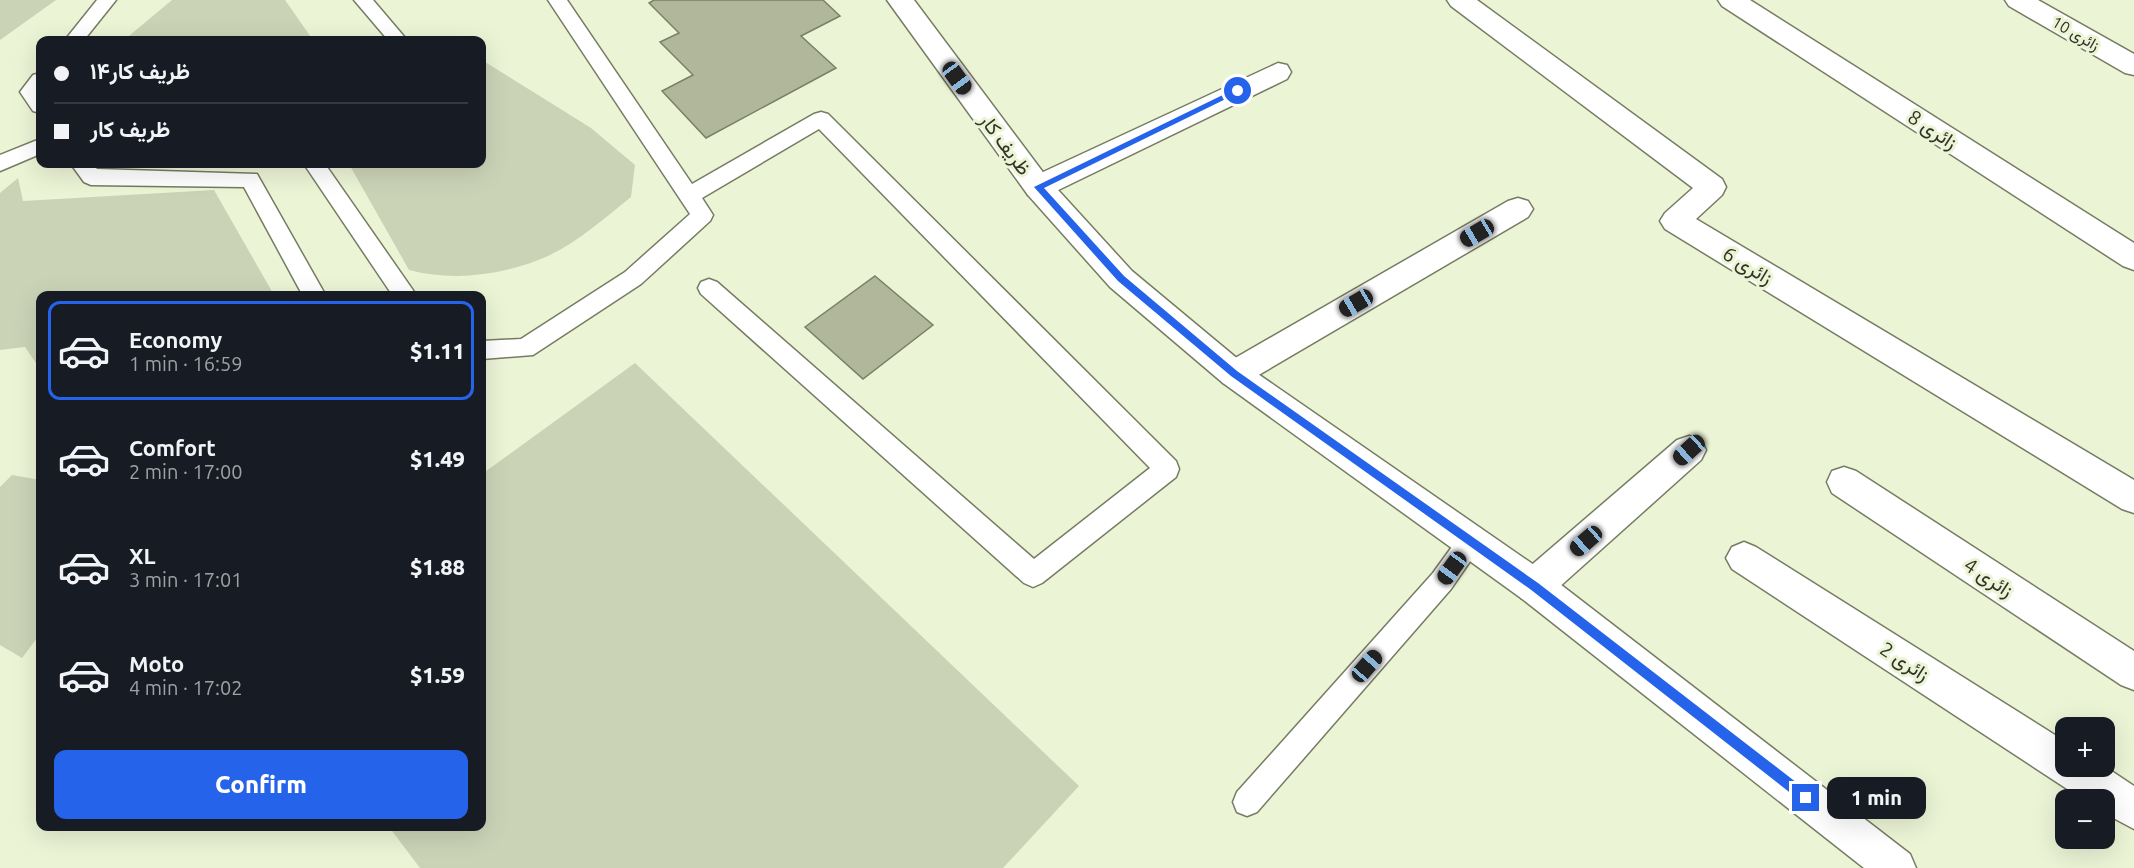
<!DOCTYPE html>
<html lang="en">
<head>
<meta charset="utf-8">
<style>
	:root { --surface:#171b24; --page:#242831; --text:#f1f3f6; --muted:#9ea1a6; --line:#363941; --accent:#2563eb }
	body { margin:0; font-family:Ubuntu,Vazirmatn,sans-serif; background:var(--page); color:var(--text); height:100vh; display:flex; flex-direction:column; font-size:22px; white-space:nowrap }
	* { box-sizing:border-box; margin:0 }
	p { font-size:20px; color:var(--muted) }
	.icon { flex:none; width:33px; height:33px; fill:none; stroke:currentColor; stroke-width:2; stroke-linecap:round; stroke-linejoin:round }
	.map { position:relative; flex:1; overflow:hidden }
	.details { position:absolute; left:36px; top:291px; width:450px; height:540px; display:flex; flex-direction:column; background:var(--surface); border-radius:12px; box-shadow:0 6px 24px #0002 }
	.details>* { flex:none }
	.banner { position:absolute; left:36px; top:36px; width:450px; height:132px; border-radius:12px; box-shadow:0 6px 24px #0002; display:grid; align-content:center; height:132px; padding:0 18px; background:var(--surface) }
	.tools { position:absolute; left:2055px; top:717px; display:grid; gap:12px }
	.tools a { display:grid; place-items:center; width:60px; height:60px; border-radius:12px; background:var(--surface); box-shadow:0 6px 24px #0002; font-size:30px }
	.end { position:absolute; width:27px; height:27px; margin:-14px; border:8px solid #2563eb; background:#fff; box-shadow:0 0 0 3px #fff }
	.from { border-radius:50% }
	.bubble { position:absolute; height:42px; border-radius:12px; background:var(--surface); box-shadow:0 6px 24px #0002; font-size:20px; font-weight:800; line-height:42px; text-align:center }
	.car { position:absolute; width:18px; height:36px; margin:-18px -9px; border-radius:8px; box-shadow:0 0 4px 2px #0007; background:linear-gradient(#222 24%,#8ab4d8 0 40%,#222 0 76%,#8ab4d8 0 86%,#222 0) }
	.banner b { display:flex; align-items:center; gap:21px; height:57px; font-size:22px }
	.banner b+b { border-top:2px solid var(--line) }
	.banner i { width:15px; height:15px; background:var(--text) }
	ul { padding:10px 0 0; list-style:none }
	li { display:flex; align-items:center; gap:18px; height:99px; margin:0 12px 9px; padding:0 6px; border:3px solid transparent; border-radius:12px }
	li div { flex:1 }
	li b { display:block; font-size:22px }
	li em { font-style:normal; font-weight:800 }
	li.current { border-color:var(--accent) }
	li>.icon { width:54px; height:54px; stroke-width:1.5 }
	.primary-button { display:flex; gap:12px; margin-top:auto; padding:12px 18px }
	.primary-button a { flex:1; height:69px; border-radius:12px; background:var(--accent); color:#fff; font-size:24px; font-weight:800; line-height:69px; text-align:center }
	.map>svg:first-child { display:block }
</style>
</head>
<body>
<div class="map">
<svg width="2134" height="868" viewBox="0 0 2134 868">
	<rect width="100%" height="100%" fill="#ecf4d6"/>
	<g fill="#cbd3b7">
		<path d="M0 0H56L0 40Z"/>
		<path d="M172 0H285L313 40H124Z"/>
		<path d="M482 60 591 128 635 165 631 197C606 217 578 242 548 256 505 275 455 282 409 270L349 164H482Z"/>
		<path d="M18 178 23 201 214 190 274 295 40 296V369L25 347 0 350V193Z"/>
		<path d="M635 363 1079 786 1003 868H420L389 827 482 826V474Z"/>
		<path d="M12 475 40 480V634L22 658 0 645V487Z"/>
	</g>
	<g fill="#b0b79b" stroke="#7a8066" stroke-width="1.5">
		<path d="M654 0H823L840 16 801 36 836 68 706 138 662 91 693 75 660 42 679 33 649 3Z"/>
		<path d="M875 276 933 325 863 379 805 327Z"/>
	</g>
	<g fill="none" stroke-linecap="round" stroke-linejoin="round">
		<defs>
			<g id="service">
				<path d="M97 0H116L84 40H65Z"/>
				<path d="M354 0H373L407 40H388Z"/>
				<path d="M548 0H567L692 184 814 114 821 112 828 114 1176 461 1179 469 1176 477 1042 583 1033 587 1024 583 701 294 698 288 701 282 709 279 717 282 1034 559 1150 468 819 129 702 198 713 215 710 221 641 284 533 355 482 359V341L521 339 625 272 690 214Z"/>
				<path d="M40 73V113L33 111 20 92 33 75Z"/>
				<path d="M40 139V154L0 171V155Z"/>
				<path d="M71 164H92L97 169 257 174 326 296H303L244 187 91 185 84 182Z"/>
				<path d="M304 164H325L417 296H393Z"/>
				<path d="M1471 530 1480 533 1484 541 1451 589 1257 812 1247 816 1237 812 1233 802 1237 792 1433 573 1462 533Z"/>
			</g>
			<g id="minor">
				<path d="M1447 0H1477L1722 179 1726 187 1722 195 1696 219 2134 480V513L2122 509 1665 229 1660 221 1665 213 1693 188 1451 6Z"/>
				<path d="M1718 0H1750L2134 243V270L2123 266 1722 6Z"/>
				<path d="M2005 0H2038L2134 54V75L2125 73 2009 6Z"/>
				<path d="M1278 63 1287 65 1291 72 1287 79 1048 195 1038 198 1028 195 1024 187 1028 179Z"/>
				<path d="M1518 198 1528 201 1533 209 1528 217 1245 383 1234 387 1223 383 1218 374 1223 365 1508 201Z"/>
				<path d="M1689 436 1701 440 1706 450 1701 460 1547 598 1534 602 1521 598 1516 586 1521 574 1677 440Z"/>
				<path d="M1844 467 1856 471 2134 651V690L2121 685 1832 493 1827 482 1832 471Z"/>
				<path d="M1744 542 1756 547 2066 742V766H2104L2134 786V829L2104 813V800H2084L1732 569 1726 558 1732 547Z"/>
			</g>
			<path id="tertiary" d="M887 0H914L1048 179 1132 271 1245 365 1547 574 1910 854 1916 868H1864L1521 598 1223 383 1110 287 1028 195Z"/>
		</defs>
		<use href="#service" stroke="#767c62" stroke-width="3"/>
		<use href="#minor" stroke="#767c62" stroke-width="3"/>
		<use href="#tertiary" stroke="#767c62" stroke-width="3"/>
		<use href="#service" fill="#fff" fill-rule="evenodd"/>
		<use href="#minor" fill="#fff" fill-rule="evenodd"/>
		<use href="#tertiary" fill="#fff" fill-rule="evenodd"/>
	</g>
	<path fill="#2563eb" d="M1235 89 1242 91 1044 188 1124 276 1237 371 1538 583 1810 793V802H1802L1530 589 1231 376 1118 281 1034 187Z"/>
	<g text-anchor="middle" dominant-baseline="central" stroke-width="6" stroke-linejoin="round" paint-order="stroke">
		<g font-size="16" fill="#313328" stroke="#ecf4d6">
			<text transform="translate(2076 33) rotate(30)">10 زائری</text>
		</g>
		<g font-size="20" fill="#313328" stroke="#ecf4d6">
			<text transform="translate(1933 129) rotate(33)">8 زائری</text>
			<text transform="translate(1006 144) rotate(53)">ظریف کار</text>
			<text transform="translate(1748 265) rotate(31)">6 زائری</text>
			<text transform="translate(1989 577) rotate(33)">زائری 4</text>
			<text transform="translate(1905 661) rotate(33)">زائری 2</text>
		</g>
	</g>
</svg>
<div class="tools">
<a>+</a>
<a>−</a>
</div>
<i class="end from" style="left:1238px;top:91px"></i>
<i class="end" style="left:1806px;top:798px"></i>
<div class="bubble" style="left:1827px;top:777px;width:99px">1 min</div>
<i class="car" style="left:957px;top:78px;rotate:144deg"></i>
<i class="car" style="left:1477px;top:233px;rotate:240deg"></i>
<i class="car" style="left:1356px;top:303px;rotate:240deg"></i>
<i class="car" style="left:1689px;top:450px;rotate:228deg"></i>
<i class="car" style="left:1586px;top:541px;rotate:229deg"></i>
<i class="car" style="left:1452px;top:568px;rotate:216deg"></i>
<i class="car" style="left:1367px;top:666px;rotate:41deg"></i>
<div class="banner">
<b><i class="from"></i>ظریف کار۱۴</b>
<b><i></i>ظریف کار</b>
</div>
<section class="details">
<ul>
<li class="current"><svg class="icon" aria-label="car" viewBox="0 0 24 24"><path d="M5 17H2v-5l4-1 3-4h7l3 4 3 1v5h-3M9 17h6M6 11h13"/><circle cx="7" cy="17" r="2"/><circle cx="17" cy="17" r="2"/></svg><div><b>Economy</b><p>1 min · 16:59</p></div><em>$1.11</em></li>
<li><svg class="icon" aria-label="car" viewBox="0 0 24 24"><path d="M5 17H2v-5l4-1 3-4h7l3 4 3 1v5h-3M9 17h6M6 11h13"/><circle cx="7" cy="17" r="2"/><circle cx="17" cy="17" r="2"/></svg><div><b>Comfort</b><p>2 min · 17:00</p></div><em>$1.49</em></li>
<li><svg class="icon" aria-label="car" viewBox="0 0 24 24"><path d="M5 17H2v-5l4-1 3-4h7l3 4 3 1v5h-3M9 17h6M6 11h13"/><circle cx="7" cy="17" r="2"/><circle cx="17" cy="17" r="2"/></svg><div><b>XL</b><p>3 min · 17:01</p></div><em>$1.88</em></li>
<li><svg class="icon" aria-label="car" viewBox="0 0 24 24"><path d="M5 17H2v-5l4-1 3-4h7l3 4 3 1v5h-3M9 17h6M6 11h13"/><circle cx="7" cy="17" r="2"/><circle cx="17" cy="17" r="2"/></svg><div><b>Moto</b><p>4 min · 17:02</p></div><em>$1.59</em></li>
</ul>
<div class="primary-button"><a>Confirm</a></div>
</section>
</div>
</body>
</html>
